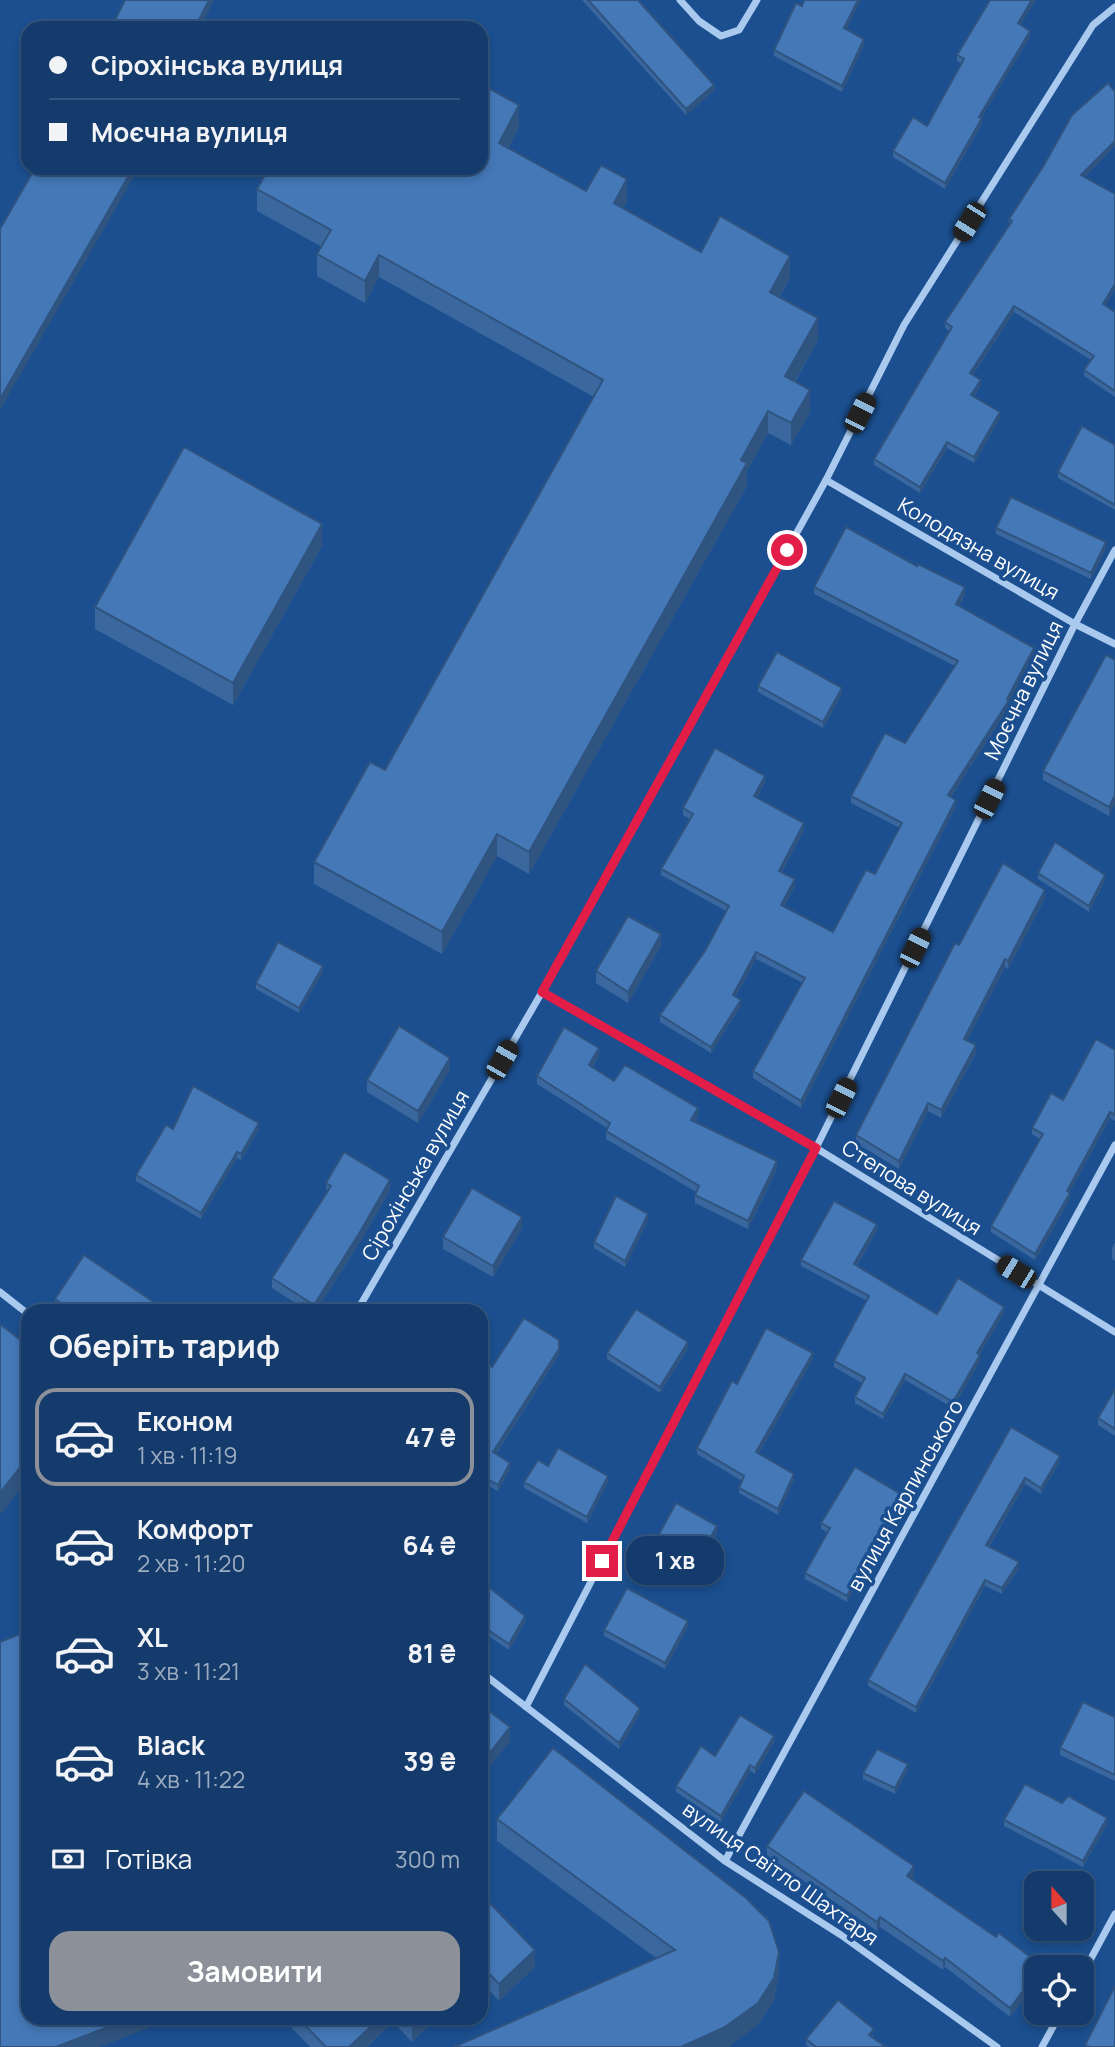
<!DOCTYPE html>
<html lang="uk">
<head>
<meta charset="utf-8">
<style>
	:root { --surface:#143b6b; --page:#1d4271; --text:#f1f3f6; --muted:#9dadc1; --line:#33557e; --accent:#8c9099 }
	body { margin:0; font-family:Manrope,sans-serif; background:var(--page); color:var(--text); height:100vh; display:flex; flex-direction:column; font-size:26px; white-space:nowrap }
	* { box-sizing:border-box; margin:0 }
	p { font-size:23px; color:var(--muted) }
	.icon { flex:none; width:38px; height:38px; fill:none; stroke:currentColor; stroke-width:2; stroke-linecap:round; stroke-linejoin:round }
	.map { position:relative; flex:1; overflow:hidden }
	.sheet { position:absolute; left:21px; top:1304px; width:467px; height:721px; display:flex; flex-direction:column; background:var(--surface); border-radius:21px; box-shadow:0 4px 10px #0003,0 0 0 2px var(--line) }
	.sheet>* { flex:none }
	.top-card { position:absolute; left:21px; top:21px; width:467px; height:154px; border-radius:21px; box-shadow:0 4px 10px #0003,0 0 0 2px var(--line); display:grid; align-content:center; height:154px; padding:0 28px; background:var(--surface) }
	.needle { width:46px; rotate:339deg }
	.fabs { position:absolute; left:1024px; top:1871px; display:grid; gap:14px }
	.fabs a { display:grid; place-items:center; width:70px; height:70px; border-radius:14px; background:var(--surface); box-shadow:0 4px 10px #0003,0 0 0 2px var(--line); font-size:35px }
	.end { position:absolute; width:32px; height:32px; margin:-16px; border:9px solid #e11d48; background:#fff; box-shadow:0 0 0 4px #fff }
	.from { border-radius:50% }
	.bubble { position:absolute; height:49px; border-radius:21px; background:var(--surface); box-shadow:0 4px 10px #0003,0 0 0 2px var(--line); font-size:23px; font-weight:700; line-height:49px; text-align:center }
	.car { position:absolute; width:21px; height:42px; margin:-21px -10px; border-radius:9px; box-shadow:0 0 5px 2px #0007; background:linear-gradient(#222 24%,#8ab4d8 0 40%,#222 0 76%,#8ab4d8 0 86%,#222 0) }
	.top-card b { display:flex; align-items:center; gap:24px; height:66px; font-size:26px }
	.top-card b+b { border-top:2px solid var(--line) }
	.top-card i { width:18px; height:18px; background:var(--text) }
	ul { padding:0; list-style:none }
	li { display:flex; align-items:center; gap:21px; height:98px; margin:0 14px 10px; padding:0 14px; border:4px solid transparent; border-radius:21px }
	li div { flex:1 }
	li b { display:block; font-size:26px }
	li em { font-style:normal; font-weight:700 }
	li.selected { border-color:var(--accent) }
	li>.icon { width:63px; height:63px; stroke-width:1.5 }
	h2 { padding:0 28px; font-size:32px; line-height:84px }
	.pay { display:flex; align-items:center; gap:18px; height:77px; padding:0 28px; font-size:26px }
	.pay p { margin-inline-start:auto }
	.button { display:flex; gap:14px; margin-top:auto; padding:14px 28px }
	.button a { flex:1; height:80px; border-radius:21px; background:var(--accent); color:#fff; font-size:28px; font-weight:700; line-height:80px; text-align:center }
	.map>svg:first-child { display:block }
</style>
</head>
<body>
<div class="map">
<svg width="1115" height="2047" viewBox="0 0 1115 2047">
	<rect width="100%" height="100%" fill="#1b4f8f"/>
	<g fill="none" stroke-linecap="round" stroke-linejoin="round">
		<g stroke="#a9c9ee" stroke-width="7">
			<path d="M680 0 699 21 721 36 739 30 757 0"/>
			<path d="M826 480 1075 624 1115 644"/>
			<path d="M542 992 816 1148 1115 1332"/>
			<path d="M0 1292 28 1314"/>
			<path d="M357 1311 542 992 826 480 904 325 1093 25 1115 7"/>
			<path d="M481 1672 725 1861 841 1935 997 2047"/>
			<path d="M526 1707 816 1148 1075 624 1115 550"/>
			<path d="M725 1861 1115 1145"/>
			<path d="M1082 1975 1115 1914"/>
			<path d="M1042 2047 1061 2012"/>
		</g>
	</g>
	<g fill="#3a679d">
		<path d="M582 0H638L714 91 686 115Z"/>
		<path d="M990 0H1036L1020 25 1030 37 981 118 982 124 945 189 893 157V151L927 126 962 64 957 61V55Z"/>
		<path d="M846 29 864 45 842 92 774 56V50Z"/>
		<path d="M1115 92V146L1085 177 1115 289 1105 306 1115 312V397L1084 376V370L1091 360 1014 312 973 375 981 385 974 397 1000 418 974 463 947 448 920 493 874 465V459L949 331 945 328V322L1009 225V219Z"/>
		<path d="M519 127 508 148 586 191 627 201 623 209 701 252 790 278 780 297 818 340 795 382 810 412 791 445 768 433 747 471V486L529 874 497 856 442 954 314 884V862L385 770 594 397 379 277 365 303 317 276V254L322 247 257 211V189Z"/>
		<path d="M1115 445V510L1058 478V472Z"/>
		<path d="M996 528 1106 548 1091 579 996 534Z"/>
		<path d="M322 546 233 705 95 629V607Z"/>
		<path d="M814 587 965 594 959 606 1034 654 1009 702V707L951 797 956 806 801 1108 753 1078V1071L803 983 756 959 736 996 741 1006 711 1053 660 1022V1015L705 951 726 911 661 875V869L690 819 683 815V808L765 782 757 798 804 830 782 872 795 886 784 907 833 932 875 874 900 828 851 803V796L905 743 955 666 814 594Z"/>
		<path d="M1115 660 1109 816 1043 780V771Z"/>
		<path d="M758 686 842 694 823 728 758 692Z"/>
		<path d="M1038 873 1105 881 1089 912 1038 879Z"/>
		<path d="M1045 898 1008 969 1005 967 967 1041 976 1053 941 1118 928 1111 899 1169 856 1143V1135L959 945Z"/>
		<path d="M661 946 628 1003 596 983V971Z"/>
		<path d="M323 972 299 1013 256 989V983Z"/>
		<path d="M1115 1050V1121L1110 1118 1069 1193 1070 1199 1035 1260 991 1232V1226L1040 1139 1032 1134V1128Z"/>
		<path d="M599 1056 592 1068 614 1081 698 1116 695 1121 777 1169 748 1229 695 1203V1195L696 1192 606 1139V1131L607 1128 537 1084V1076Z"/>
		<path d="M450 1069 418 1123 367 1092V1080Z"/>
		<path d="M173 1129H259L241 1160 237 1158 201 1219 136 1181V1175Z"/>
		<path d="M326 1183 390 1190 360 1242 316 1311H308L272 1288V1278L327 1193Z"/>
		<path d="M648 1220 625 1267 594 1248V1242Z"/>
		<path d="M522 1228 493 1277 443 1249V1237Z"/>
		<path d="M877 1230 857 1266 937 1314 1004 1313 979 1355 980 1361 953 1408 905 1380 883 1419 855 1403V1397L862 1383 834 1367V1361L867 1301 801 1266V1260Z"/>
		<path d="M1115 1242V1261L1112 1259V1248Z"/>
		<path d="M55 1299 167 1311H55Z"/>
		<path d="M688 1348 660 1393 607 1359V1353Z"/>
		<path d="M559 1355 496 1454 510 1469 498 1491 481 1482V1360L492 1367Z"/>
		<path d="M813 1359 759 1453 794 1480 778 1515 739 1493V1488L742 1481 697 1454V1448L737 1384Z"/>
		<path d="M1115 1389V1436L1098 1425V1418Z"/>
		<path d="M1011 1427 1060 1461 1041 1494 1025 1484 989 1547 1019 1568 1002 1594 985 1586 916 1713 868 1686V1680Z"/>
		<path d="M548 1466 608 1482 587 1523 524 1488V1482Z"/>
		<path d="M909 1505 875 1561 870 1558 847 1602 805 1579V1573L827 1532 821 1529V1523Z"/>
		<path d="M717 1532 692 1576 652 1553V1547Z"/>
		<path d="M481 1581 525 1622 509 1650 481 1631Z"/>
		<path d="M688 1627 665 1669 604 1636V1630Z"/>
		<path d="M564 1699 640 1714 619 1749 564 1705Z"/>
		<path d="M1115 1717V1781L1060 1755V1748Z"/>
		<path d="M774 1742 755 1774 750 1771 721 1822 676 1792V1786L715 1756Z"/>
		<path d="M908 1770 895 1794 863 1779V1773Z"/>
		<path d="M1062 1803 1107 1824 1083 1867 1004 1826V1820Z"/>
		<path d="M497 1819 779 1974 774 2000 758 2025 656 1958 497 1841Z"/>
		<path d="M767 1846 914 1875 911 1879 996 1937 1042 1967H1036V1984L1010 2017 945 1967 943 1970 880 1927 877 1931 767 1856Z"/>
		<path d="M481 1894 535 1967 499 2001 481 1982Z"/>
		<path d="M290 2018H437L412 2042 393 2022 367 2047H310L290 2026Z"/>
		<path d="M874 2035 872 2037 886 2047H809L806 2045V2039Z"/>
	</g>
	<g fill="#305480">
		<path d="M209 0H214L201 28H195Z"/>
		<path d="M858 0H861L844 34V28Z"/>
		<path d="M1032 0H1036L1018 29V23Z"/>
		<path d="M1030 31V37L979 122V117Z"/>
		<path d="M864 39V45L842 92V86Z"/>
		<path d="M714 85V91L686 115V109Z"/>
		<path d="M519 105V127L499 165V143Z"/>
		<path d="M982 118V124L945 189V183Z"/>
		<path d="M1115 141V146L1081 181V175Z"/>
		<path d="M133 168H139L0 410V399Z"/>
		<path d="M627 179V201L614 225V203Z"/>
		<path d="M379 255V277L365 303V281Z"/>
		<path d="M790 256V278L770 314V292Z"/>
		<path d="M1115 284V289L1103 310V304Z"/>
		<path d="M1014 306V312L970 379V373Z"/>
		<path d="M818 318V340L785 398V376Z"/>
		<path d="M981 380V385L971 401V395Z"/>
		<path d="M810 390V412L791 445V423Z"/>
		<path d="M768 411V433L747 471V486L529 874V852L741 460Z"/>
		<path d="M1000 412V418L974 463V457Z"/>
		<path d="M947 442V448L920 493V487Z"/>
		<path d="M322 524V546L233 705V683Z"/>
		<path d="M1106 542V548L1091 579V573Z"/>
		<path d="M965 587V594L956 611V604Z"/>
		<path d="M1034 648V654L1009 702V707L948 802V795L1007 699Z"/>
		<path d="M842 688V694L823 728V722Z"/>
		<path d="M765 776V782L754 803V796Z"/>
		<path d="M1115 795V804L1109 816V807Z"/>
		<path d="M956 800V806L801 1108V1101Z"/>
		<path d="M804 823V830L779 877V871Z"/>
		<path d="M497 834V856L442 954V932Z"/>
		<path d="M1105 875V881L1089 912V906Z"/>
		<path d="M795 879V886L781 912V905Z"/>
		<path d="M1045 890V898L1008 969V961Z"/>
		<path d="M661 934V946L628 1003V992Z"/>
		<path d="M756 952V959L733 1001V995Z"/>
		<path d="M1005 959V967L964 1047V1039Z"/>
		<path d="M323 966V972L299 1013V1008Z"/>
		<path d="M741 1000V1006L711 1053V1047Z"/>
		<path d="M976 1045V1053L941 1118V1110Z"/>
		<path d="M599 1048V1056L589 1073V1065Z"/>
		<path d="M450 1058V1069L418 1123V1111Z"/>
		<path d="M928 1103V1111L899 1169V1161Z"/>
		<path d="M698 1108V1116L691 1127V1120Z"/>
		<path d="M1110 1112V1118L1067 1197V1191Z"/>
		<path d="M259 1123V1129L241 1160V1154Z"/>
		<path d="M237 1152V1158L201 1219V1213Z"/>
		<path d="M777 1161V1169L748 1229V1221Z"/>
		<path d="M390 1180V1190L360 1242 316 1311H314V1305Z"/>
		<path d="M1070 1193V1199L1035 1260V1254Z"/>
		<path d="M648 1214V1220L625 1267V1261Z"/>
		<path d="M522 1217V1228L493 1277V1266Z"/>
		<path d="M877 1224V1230L854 1270V1264Z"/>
		<path d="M1004 1307V1313L977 1359V1353Z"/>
		<path d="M688 1342V1348L660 1393V1387Z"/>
		<path d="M559 1349V1355L493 1458V1452Z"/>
		<path d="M813 1353V1359L756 1458V1452Z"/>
		<path d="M980 1355V1361L953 1408V1402Z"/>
		<path d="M905 1374V1380L883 1419V1414Z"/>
		<path d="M1060 1456V1461L1041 1494V1488Z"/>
		<path d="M28 1457V1479L0 1515V1493Z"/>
		<path d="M510 1463V1469L498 1491V1485Z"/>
		<path d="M794 1474V1480L778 1515V1509Z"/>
		<path d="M608 1476V1482L587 1523V1517Z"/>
		<path d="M1025 1478V1484L986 1551V1545Z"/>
		<path d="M909 1499V1505L875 1561V1555Z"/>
		<path d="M717 1526V1532L692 1576V1570Z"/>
		<path d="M870 1552V1558L847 1602V1596Z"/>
		<path d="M1019 1562V1568L1002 1594V1588Z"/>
		<path d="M985 1580V1586L916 1713V1707Z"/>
		<path d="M525 1616V1622L509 1650V1644Z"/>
		<path d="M688 1621V1627L665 1669V1663Z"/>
		<path d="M640 1708V1714L619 1749V1743Z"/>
		<path d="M510 1727V1741L481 1778V1764Z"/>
		<path d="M774 1736V1742L755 1774V1768Z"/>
		<path d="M908 1764V1770L895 1794V1788Z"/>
		<path d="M750 1765V1771L721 1822V1816Z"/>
		<path d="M1107 1818V1824L1083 1867V1861Z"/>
		<path d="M914 1866V1875L907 1885V1876Z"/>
		<path d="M880 1917V1927L877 1931V1922Z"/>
		<path d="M535 1950V1967L499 2001V1984Z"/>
		<path d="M779 1952V1974L774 2000 758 2025 729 2047H681Z"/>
		<path d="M945 1958V1967L943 1970V1961Z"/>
		<path d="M1036 1974V1984L1010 2017V2008Z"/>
		<path d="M131 2018H174L100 2047H56Z"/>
		<path d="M380 2018H393V2022L367 2047H349Z"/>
		<path d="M419 2018H437L412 2042V2025Z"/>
	</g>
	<g fill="#4478b7" stroke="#305480" stroke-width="2">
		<path d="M125 0H209L195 28H111Z"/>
		<path d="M588 0H638L714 85 686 109Z"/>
		<path d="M804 0H858L844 28 864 39 842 86 774 50 796 3 802 6Z"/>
		<path d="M990 0H1032L1018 23 1030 31 979 117 982 118 945 183 893 151 913 117 927 126 964 59 957 55Z"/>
		<path d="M1108 83 1115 92V141L1081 175 1115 194V284L1103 304 1115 312V391L1084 370 1094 356 1014 306 970 373 981 380 971 395 1000 412 974 457 947 442 920 487 874 459 952 327 945 322 1012 221 1009 219 1044 165 1072 115Z"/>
		<path d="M481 84 519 105 499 143 586 191 601 165 627 179 614 203 701 252 720 216 790 256 770 292 818 318 785 376 810 390 791 423 768 411 741 460 747 463 529 852 497 834 442 932 314 862 370 762 385 770 603 380 379 255 365 281 317 254 331 230 257 189 269 168H481Z"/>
		<path d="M35 168H133L0 399V229Z"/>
		<path d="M1082 426 1115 445V505L1058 472Z"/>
		<path d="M184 447 322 524 233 683 95 607Z"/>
		<path d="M1011 497 1106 542 1091 573 996 528Z"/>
		<path d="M846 527 917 566 918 564 965 587 956 604 1034 648 1007 699 1009 700 948 795 956 800 801 1101 753 1071 805 978 756 952 733 995 741 1000 711 1047 660 1015 705 951 729 906 661 869 693 814 683 808 715 748 765 776 754 796 804 823 779 871 795 879 781 905 833 932 866 870 875 874 902 823 851 796 885 733 905 743 958 661 814 587Z"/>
		<path d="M777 652 842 688 823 722 758 686Z"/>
		<path d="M1106 655 1115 660V795L1109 807 1043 771Z"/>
		<path d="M1055 842 1105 875 1089 906 1038 873Z"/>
		<path d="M1003 863 1045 890 1008 961 1005 959 964 1039 976 1045 941 1110 928 1103 899 1161 856 1135 955 943 959 945Z"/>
		<path d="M628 916 661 934 628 992 596 971Z"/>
		<path d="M278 942 323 966 299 1008 256 983Z"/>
		<path d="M399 1026 450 1058 418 1111 367 1080Z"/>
		<path d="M564 1027 599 1048 589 1065 614 1081 625 1065 698 1108 691 1120 777 1161 748 1221 695 1195 699 1186 606 1131 610 1123 537 1076Z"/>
		<path d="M1096 1039 1115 1050V1115L1110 1112 1067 1191 1070 1193 1035 1254 991 1226 1043 1134 1032 1128 1051 1093 1063 1100Z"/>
		<path d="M193 1086 259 1123 241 1154 237 1152 201 1213 136 1175 166 1125 173 1129Z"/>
		<path d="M344 1152 390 1180 360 1232 314 1305 272 1278 331 1186 326 1183Z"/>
		<path d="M472 1188 522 1217 493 1266 443 1237Z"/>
		<path d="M616 1196 648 1214 625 1261 594 1242Z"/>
		<path d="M834 1201 877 1224 854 1264 937 1314 958 1278 1004 1307 977 1353 980 1355 953 1402 905 1374 883 1414 855 1397 865 1378 834 1361 869 1296 801 1260Z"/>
		<path d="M84 1255 167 1311H72L55 1299Z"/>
		<path d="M636 1309 688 1342 660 1387 607 1353Z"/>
		<path d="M524 1318 559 1340V1349L493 1452 510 1463 498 1485 481 1476V1360L492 1367Z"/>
		<path d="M0 1324 28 1346V1457L0 1493Z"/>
		<path d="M766 1328 813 1353 756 1452 794 1474 778 1509 739 1488 744 1476 697 1448 732 1381 737 1384Z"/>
		<path d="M1115 1389V1429L1098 1418Z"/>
		<path d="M1011 1427 1060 1456 1041 1488 1025 1478 986 1545 1019 1562 1002 1588 985 1580 916 1707 868 1680Z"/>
		<path d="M558 1448 608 1476 587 1517 524 1482 538 1460 548 1466Z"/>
		<path d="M855 1467 909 1499 875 1555 870 1552 847 1596 805 1573 830 1528 821 1523Z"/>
		<path d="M676 1503 717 1526 692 1570 652 1547Z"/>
		<path d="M481 1581 525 1616 509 1644 481 1625Z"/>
		<path d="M627 1588 688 1621 665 1663 604 1630Z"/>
		<path d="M28 1631V2018H131L56 2047H0V1642Z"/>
		<path d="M585 1664 640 1708 619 1743 564 1699Z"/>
		<path d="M1083 1702 1115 1717V1775L1060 1748Z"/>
		<path d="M481 1705 510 1727 481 1764Z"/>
		<path d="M740 1715 774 1736 755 1768 750 1765 721 1816 676 1786 701 1746 715 1756Z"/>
		<path d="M553 1748 746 1898 769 1921 779 1952 774 1978 758 2003 725 2027 681 2047H454L675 1950 497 1819Z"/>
		<path d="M877 1749 908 1764 895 1788 863 1773Z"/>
		<path d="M1025 1784 1062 1803 1068 1796 1107 1818 1083 1861 1004 1820Z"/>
		<path d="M804 1791 914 1866 907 1876 996 1937 999 1933 1042 1966V1967H1036V1974L1010 2008 945 1958 943 1961 880 1917 877 1922 767 1846Z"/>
		<path d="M481 1894 535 1950 499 1984 481 1965Z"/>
		<path d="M1115 1986V2047H1089L1085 2045Z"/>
		<path d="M838 2000 874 2029 869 2035 886 2047H816L806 2039Z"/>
		<path d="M298 2018H380L349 2047H326Z"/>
		<path d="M405 2018H419L412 2025Z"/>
	</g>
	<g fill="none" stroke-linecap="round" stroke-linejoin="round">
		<path stroke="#e11d48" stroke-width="9" d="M602 1561 816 1148 542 992 787 550"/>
	</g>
	<g text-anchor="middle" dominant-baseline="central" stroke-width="7" stroke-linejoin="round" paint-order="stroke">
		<g font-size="21" fill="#fff" stroke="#1b4f8f">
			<text transform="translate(979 548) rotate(30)">Колодязна вулиця</text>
			<text transform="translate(1023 690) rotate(-64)">Моєчна вулиця</text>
			<text transform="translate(415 1175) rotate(-60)">Сірохінська вулиця</text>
			<text transform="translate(912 1187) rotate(32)">Степова вулиця</text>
			<text transform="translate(905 1495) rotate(-61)">вулиця Карпинського</text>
			<text transform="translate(781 1873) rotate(35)">вулиця Світло Шахтаря</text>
		</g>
	</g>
</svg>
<div class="fabs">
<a><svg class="needle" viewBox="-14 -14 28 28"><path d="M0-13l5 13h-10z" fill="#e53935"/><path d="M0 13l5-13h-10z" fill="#9dadc1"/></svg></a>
<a><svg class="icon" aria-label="locate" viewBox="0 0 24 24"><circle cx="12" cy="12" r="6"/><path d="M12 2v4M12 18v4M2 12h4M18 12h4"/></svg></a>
</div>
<i class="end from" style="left:787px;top:550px"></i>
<i class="end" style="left:602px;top:1561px"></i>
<div class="bubble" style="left:626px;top:1536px;width:98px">1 хв</div>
<i class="car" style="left:969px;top:222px;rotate:212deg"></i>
<i class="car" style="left:860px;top:413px;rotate:27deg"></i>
<i class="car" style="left:989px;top:799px;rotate:27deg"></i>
<i class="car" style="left:915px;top:948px;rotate:26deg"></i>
<i class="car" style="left:502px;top:1060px;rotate:30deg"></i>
<i class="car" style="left:841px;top:1098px;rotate:26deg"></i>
<i class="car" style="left:1016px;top:1272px;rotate:302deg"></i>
<div class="top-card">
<b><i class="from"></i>Сірохінська вулиця</b>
<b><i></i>Моєчна вулиця</b>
</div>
<section class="sheet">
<h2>Оберіть тариф</h2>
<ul>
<li class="selected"><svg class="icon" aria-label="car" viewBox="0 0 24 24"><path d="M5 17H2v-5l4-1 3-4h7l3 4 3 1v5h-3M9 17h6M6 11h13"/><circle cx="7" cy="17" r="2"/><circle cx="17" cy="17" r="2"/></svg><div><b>Економ</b><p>1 хв · 11:19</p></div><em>47 ₴</em></li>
<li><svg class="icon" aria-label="car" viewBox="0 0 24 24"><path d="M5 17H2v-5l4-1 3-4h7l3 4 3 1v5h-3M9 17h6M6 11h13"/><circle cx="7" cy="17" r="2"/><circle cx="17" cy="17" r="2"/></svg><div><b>Комфорт</b><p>2 хв · 11:20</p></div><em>64 ₴</em></li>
<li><svg class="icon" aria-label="car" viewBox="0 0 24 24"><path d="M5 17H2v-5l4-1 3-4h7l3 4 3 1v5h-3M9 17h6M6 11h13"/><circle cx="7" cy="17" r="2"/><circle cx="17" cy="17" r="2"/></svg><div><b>XL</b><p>3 хв · 11:21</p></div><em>81 ₴</em></li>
<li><svg class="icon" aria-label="car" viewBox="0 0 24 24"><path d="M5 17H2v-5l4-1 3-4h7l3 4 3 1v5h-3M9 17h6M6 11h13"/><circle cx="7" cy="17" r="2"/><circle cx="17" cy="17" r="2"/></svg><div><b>Black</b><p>4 хв · 11:22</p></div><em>39 ₴</em></li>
</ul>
<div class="pay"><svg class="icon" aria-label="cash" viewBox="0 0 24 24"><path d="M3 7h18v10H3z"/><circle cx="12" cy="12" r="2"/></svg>Готівка<p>300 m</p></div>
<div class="button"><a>Замовити</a></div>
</section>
</div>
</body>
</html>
